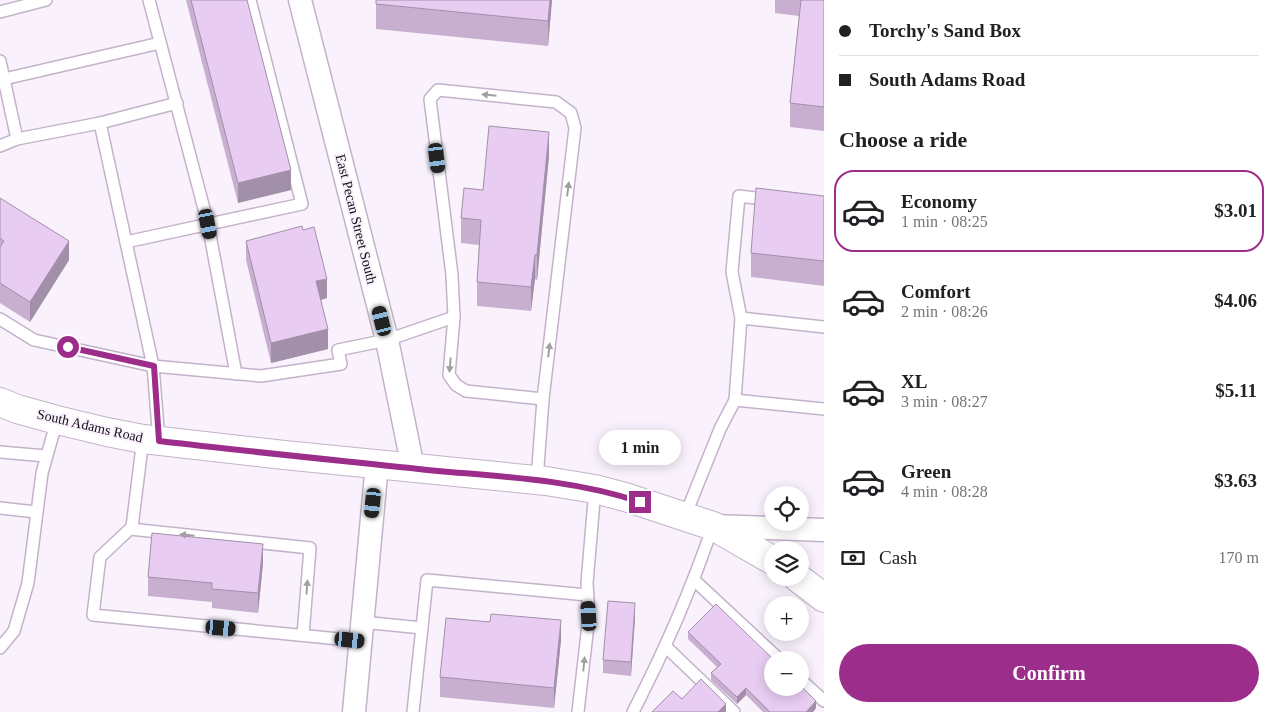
<!DOCTYPE html>
<html lang="en">
<head>
<meta charset="utf-8">
<style>
	:root { --surface:#fff; --page:#f2f2f2; --text:#202124; --muted:#757577; --line:#e0e0e0; --accent:#9d2d8a }
	body { margin:0; font-family:"Times New Roman",serif; background:var(--page); color:var(--text); height:100vh; display:flex; flex-direction:column; font-size:19px; white-space:nowrap }
	* { box-sizing:border-box; margin:0 }
	p { font-size:16px; color:var(--muted) }
	.icon { flex:none; width:28px; height:28px; fill:none; stroke:currentColor; stroke-width:2; stroke-linecap:round; stroke-linejoin:round }
	.map { position:relative; flex:1; overflow:hidden }
	.panel { display:flex; flex-direction:column; background:var(--surface); width:450px }
	.panel>* { flex:none }
	.guide { display:grid; align-content:center; height:110px; padding:0 15px; background:var(--surface) }
	.fabs { position:absolute; left:764px; top:486px; display:grid; gap:10px }
	.fabs a { display:grid; place-items:center; width:45px; height:45px; border-radius:50%; background:var(--surface); box-shadow:0 2px 12px #0003; font-size:25px }
	.end { position:absolute; width:22px; height:22px; margin:-11px; border:6px solid #9d2d8a; background:#fff; box-shadow:0 0 0 2px #fff }
	.from { border-radius:50% }
	.bubble { position:absolute; height:35px; border-radius:18px; background:var(--surface); box-shadow:0 2px 12px #0003; font-size:16px; font-weight:700; line-height:35px; text-align:center }
	.car { position:absolute; width:15px; height:30px; margin:-15px -8px; border-radius:6px; box-shadow:0 0 4px 1px #0007; background:linear-gradient(#222 24%,#8ab4d8 0 40%,#222 0 76%,#8ab4d8 0 86%,#222 0) }
	.guide b { display:flex; align-items:center; gap:18px; height:48px; font-size:19px }
	.guide b+b { border-top:1px solid var(--line) }
	.guide i { width:12px; height:12px; background:var(--text) }
	ul { padding:0; list-style:none }
	li { display:flex; align-items:center; gap:15px; height:82px; margin:0 10px 8px; padding:0 5px; border:2px solid transparent; border-radius:20px }
	li div { flex:1 }
	li b { display:block; font-size:19px }
	li em { font-style:normal; font-weight:700 }
	li.current { border-color:var(--accent) }
	li>.icon { width:45px; height:45px; stroke-width:1.5 }
	h2 { padding:0 15px; font-size:22px; line-height:60px }
	.pay { display:flex; align-items:center; gap:12px; height:55px; padding:0 15px; font-size:19px }
	.pay p { margin-inline-start:auto }
	.action { display:flex; gap:10px; margin-top:auto; padding:10px 15px }
	.action a { flex:1; height:58px; border-radius:30px; background:var(--accent); color:#fff; font-size:20px; font-weight:700; line-height:58px; text-align:center }
	main { display:flex; flex:1; min-height:0 }
	.map>svg:first-child { display:block }
</style>
</head>
<body>
<main>
<div class="map">
<svg width="824" height="712" viewBox="0 0 824 712">
	<rect width="100%" height="100%" fill="#f9f2fc"/>
	<g fill="none" stroke-linecap="round" stroke-linejoin="round">
		<defs>
			<g id="lane">
				<path d="M149 0 208 224 236 374"/>
				<path d="M0 12 46 0"/>
				<path d="M0 61 17 139"/>
				<path d="M4 79 160 43"/>
				<path d="M100 123 153 366 159 441"/>
				<path d="M0 146 17 139 100 123 177 103"/>
				<path d="M126 242 302 204 250 0"/>
				<path d="M454 317 449 375 456 385 466 391 543 399"/>
				<path d="M741 318 732 272 739 196 771 200"/>
				<path d="M0 319 34 340 153 366 261 376 341 364 338 350 387 340 454 317 452 275 430 99 438 90 556 102 571 113 575 128 543 399 537 480"/>
				<path d="M735 400 824 409"/>
				<path d="M143 439 132 527 100 557 93 615 360 641"/>
				<path d="M0 452 46 456"/>
				<path d="M0 508 36 512"/>
				<path d="M685 516 720 429 735 400 741 318 824 327"/>
				<path d="M130 529 310 548 303 635"/>
				<path d="M694 580 780 660"/>
				<path d="M362 622 422 628"/>
				<path d="M665 646 734 712"/>
				<path d="M0 648 14 631 28 583 42 473 57 420"/>
				<path d="M800 679 824 701"/>
				<path d="M413 712 427 580 587 595"/>
				<path d="M578 712 589 616 587 583 595 489"/>
				<path d="M633 712C664 652 691 590 713 526"/>
			</g>
			<g id="street">
				<path d="M300 0 387 340 413 468"/>
				<path d="M713 526 824 530"/>
				<path d="M354 712 377 464"/>
			</g>
			<g id="secondary">
				<path d="M0 402 17 409 57 420 107 432 143 439 284 455 546 481 595 489 625 497 713 526 772 560"/>
				<path d="M798 578 824 598"/>
			</g>
		</defs>
		<use href="#lane" stroke="#c4b2cb" stroke-width="14"/>
		<use href="#street" stroke="#c4b2cb" stroke-width="25"/>
		<use href="#secondary" stroke="#c4b2cb" stroke-width="30"/>
		<use href="#lane" stroke="#fff" stroke-width="11"/>
		<use href="#street" stroke="#fff" stroke-width="22"/>
		<use href="#secondary" stroke="#fff" stroke-width="28"/>
	</g>
	<g fill="#c8afd0">
		<path d="M186 0H247L291 190 238 203Z"/>
		<path d="M552 0 548 46 376 29V4Z"/>
		<path d="M775 0H824V131L790 127V103L799 16 775 13Z"/>
		<path d="M549 156 537 280 535 279 531 311 477 306V282L479 245 461 243V218L483 190Z"/>
		<path d="M824 196V286L751 277V253Z"/>
		<path d="M0 198 69 260 30 322 0 303Z"/>
		<path d="M246 241 327 298 321 300 328 349 271 363 246 260Z"/>
		<path d="M263 563 258 613 212 608V602L148 596V577Z"/>
		<path d="M635 617 631 676 603 673V660Z"/>
		<path d="M490 622 561 640 554 708 440 697V677Z"/>
		<path d="M688 632 816 708 813 712H763L746 695 737 704 711 680V673L717 667 688 639Z"/>
	</g>
	<g fill="#a28fa9">
		<path d="M550 0H552L548 46V21Z"/>
		<path d="M549 132V156L537 280V255Z"/>
		<path d="M291 170V190L238 203V183Z"/>
		<path d="M69 241V260L30 322V302Z"/>
		<path d="M535 255V279L531 311V287Z"/>
		<path d="M327 279V298L316 301V281Z"/>
		<path d="M328 329V349L271 363V343Z"/>
		<path d="M263 544V563L258 613V593Z"/>
		<path d="M635 603V617L631 676V662Z"/>
		<path d="M561 620V640L554 708V688Z"/>
		<path d="M746 688V695L737 704V697Z"/>
		<path d="M816 701V708L813 712H806Z"/>
		<path d="M726 704V712H718Z"/>
	</g>
	<g fill="#e8ccf2" stroke="#a28fa9">
		<path d="M191 0H247L291 170 238 183Z"/>
		<path d="M376 0H550L548 21 376 4Z"/>
		<path d="M801 0H824V107L790 103Z"/>
		<path d="M489 126 549 132 537 255H535L531 287 477 282 481 220 461 218 464 188 483 190Z"/>
		<path d="M756 188 824 196V261L751 253Z"/>
		<path d="M0 198 69 241 30 302 0 283V247L4 241 0 238Z"/>
		<path d="M302 226 303 230 314 227 327 279 316 281 328 329 271 343 246 241Z"/>
		<path d="M152 533 263 544 258 593 212 589V583L148 577Z"/>
		<path d="M608 601 635 603 631 662 603 660Z"/>
		<path d="M716 604 774 660H772V688H800V685L816 701 806 712H770L746 688 737 697 711 673 721 664 688 632Z"/>
		<path d="M491 614 561 620 554 688 440 677 446 618 490 622Z"/>
		<path d="M701 679 726 704 718 712H652L673 691 682 699Z"/>
	</g>
	<defs><path id="oneway-solid" d="M-6-.8H1V-3.2L6.5 0L1 3.2V.8H-6Z" transform="scale(1.25)"/></defs>
	<g fill="#a19fa2">
		<use href="#oneway-solid" transform="translate(489 95) rotate(-174)"/>
		<use href="#oneway-solid" transform="translate(568 189) rotate(-83)"/>
		<use href="#oneway-solid" transform="translate(549 350) rotate(-83)"/>
		<use href="#oneway-solid" transform="translate(450 365) rotate(95)"/>
		<use href="#oneway-solid" transform="translate(187 535) rotate(-174)"/>
		<use href="#oneway-solid" transform="translate(307 587) rotate(-86)"/>
		<use href="#oneway-solid" transform="translate(584 664) rotate(-84)"/>
	</g>
	<g fill="none" stroke-linecap="round" stroke-linejoin="round">
		<path stroke="#9d2d8a" stroke-width="6" d="M68 347 154 366 159 441C252 452 345 461 438 471 506 477 575 480 640 502"/>
	</g>
	<g text-anchor="middle" dominant-baseline="central" stroke-width="4" stroke-linejoin="round" paint-order="stroke">
		<g font-size="14" fill="#150f17" stroke="#f9f2fc">
			<text transform="translate(356 219) rotate(76)">East Pecan Street South</text>
			<text transform="translate(90 426) rotate(13)">South Adams Road</text>
		</g>
	</g>
</svg>
<div class="fabs">
<a><svg class="icon" aria-label="locate" viewBox="0 0 24 24"><circle cx="12" cy="12" r="6"/><path d="M12 2v4M12 18v4M2 12h4M18 12h4"/></svg></a>
<a><svg class="icon" aria-label="layers" viewBox="0 0 24 24"><path d="M12 4l9 5-9 5-9-5zM3 14l9 5 9-5"/></svg></a>
<a>+</a>
<a>−</a>
</div>
<i class="end from" style="left:68px;top:347px"></i>
<i class="end" style="left:640px;top:502px"></i>
<div class="bubble" style="left:599px;top:430px;width:82px">1 min</div>
<i class="car" style="left:437px;top:158px;rotate:173deg"></i>
<i class="car" style="left:208px;top:224px;rotate:169deg"></i>
<i class="car" style="left:382px;top:321px;rotate:346deg"></i>
<i class="car" style="left:373px;top:503px;rotate:186deg"></i>
<i class="car" style="left:589px;top:616px;rotate:356deg"></i>
<i class="car" style="left:221px;top:628px;rotate:95deg"></i>
<i class="car" style="left:350px;top:640px;rotate:96deg"></i>
</div>
<section class="panel">
<div class="guide">
<b><i class="from"></i>Torchy's Sand Box</b>
<b><i></i>South Adams Road</b>
</div>
<h2>Choose a ride</h2>
<ul>
<li class="current"><svg class="icon" aria-label="car" viewBox="0 0 24 24"><path d="M5 17H2v-5l4-1 3-4h7l3 4 3 1v5h-3M9 17h6M6 11h13"/><circle cx="7" cy="17" r="2"/><circle cx="17" cy="17" r="2"/></svg><div><b>Economy</b><p>1 min · 08:25</p></div><em>$3.01</em></li>
<li><svg class="icon" aria-label="car" viewBox="0 0 24 24"><path d="M5 17H2v-5l4-1 3-4h7l3 4 3 1v5h-3M9 17h6M6 11h13"/><circle cx="7" cy="17" r="2"/><circle cx="17" cy="17" r="2"/></svg><div><b>Comfort</b><p>2 min · 08:26</p></div><em>$4.06</em></li>
<li><svg class="icon" aria-label="car" viewBox="0 0 24 24"><path d="M5 17H2v-5l4-1 3-4h7l3 4 3 1v5h-3M9 17h6M6 11h13"/><circle cx="7" cy="17" r="2"/><circle cx="17" cy="17" r="2"/></svg><div><b>XL</b><p>3 min · 08:27</p></div><em>$5.11</em></li>
<li><svg class="icon" aria-label="car" viewBox="0 0 24 24"><path d="M5 17H2v-5l4-1 3-4h7l3 4 3 1v5h-3M9 17h6M6 11h13"/><circle cx="7" cy="17" r="2"/><circle cx="17" cy="17" r="2"/></svg><div><b>Green</b><p>4 min · 08:28</p></div><em>$3.63</em></li>
</ul>
<div class="pay"><svg class="icon" aria-label="cash" viewBox="0 0 24 24"><path d="M3 7h18v10H3z"/><circle cx="12" cy="12" r="2"/></svg>Cash<p>170 m</p></div>
<div class="action"><a>Confirm</a></div>
</section>
</main>
</body>
</html>
